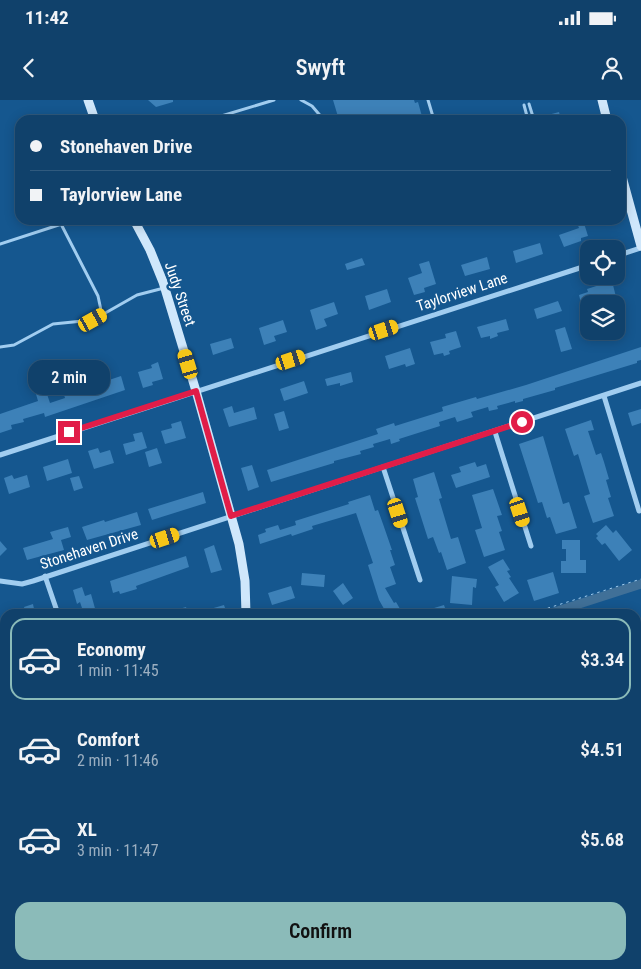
<!DOCTYPE html>
<html lang="en">
<head>
<meta charset="utf-8">
<style>
	:root { --surface:#10416b; --page:#194871; --text:#f1f3f6; --muted:#9cafc1; --line:#305a7e; --accent:#8bbbb9 }
	body { margin:0; font-family:"Roboto Condensed",sans-serif; background:var(--page); color:var(--text); height:100vh; display:flex; flex-direction:column; font-size:19px; white-space:nowrap }
	* { box-sizing:border-box; margin:0 }
	p { font-size:16px; color:var(--muted) }
	.icon { flex:none; width:28px; height:28px; fill:none; stroke:currentColor; stroke-width:2; stroke-linecap:round; stroke-linejoin:round }
	.map { position:relative; flex:1; overflow:hidden }
	.sheet { position:absolute; left:0px; top:509px; width:641px; height:361px; display:flex; flex-direction:column; background:var(--surface); border-radius:15px 15px 0 0; box-shadow:0 2px 12px #0003,0 0 0 1px var(--line) }
	.sheet>* { flex:none }
	.guide { position:absolute; left:15px; top:15px; width:611px; height:110px; border-radius:15px; box-shadow:0 2px 12px #0003,0 0 0 1px var(--line); display:grid; align-content:center; height:110px; padding:0 15px; background:var(--surface) }
	.buttons { position:absolute; left:580px; top:140px; display:grid; gap:10px }
	.buttons a { display:grid; place-items:center; width:45px; height:45px; border-radius:10px; background:var(--surface); box-shadow:0 2px 12px #0003,0 0 0 1px var(--line); font-size:25px }
	.end { position:absolute; width:22px; height:22px; margin:-11px; border:6px solid #e11d48; background:#fff; box-shadow:0 0 0 2px #fff }
	.from { border-radius:50% }
	.bubble { position:absolute; height:35px; border-radius:15px; background:var(--surface); box-shadow:0 2px 12px #0003,0 0 0 1px var(--line); font-size:16px; font-weight:600; line-height:35px; text-align:center }
	.car { position:absolute; width:15px; height:30px; margin:-15px -8px; border-radius:6px; box-shadow:0 0 4px 1px #0007; background:linear-gradient(#f5c518 24%,#345 0 40%,#f5c518 0 76%,#345 0 86%,#f5c518 0) }
	.guide b { display:flex; align-items:center; gap:18px; height:48px; font-size:19px }
	.guide b+b { border-top:1px solid var(--line) }
	.guide i { width:12px; height:12px; background:var(--text) }
	ul { padding:9px 0 0; list-style:none }
	li { display:flex; align-items:center; gap:15px; height:82px; margin:0 10px 8px; padding:0 5px; border:2px solid transparent; border-radius:15px }
	li div { flex:1 }
	li b { display:block; font-size:19px }
	li em { font-style:normal; font-weight:600 }
	li.selected { border-color:var(--accent) }
	li>.icon { width:45px; height:45px; stroke-width:1.5 }
	.action { display:flex; gap:10px; margin-top:auto; padding:10px 15px }
	.action a { flex:1; height:58px; border-radius:15px; background:var(--accent); color:#111; font-size:20px; font-weight:600; line-height:58px; text-align:center }
	.status { display:flex; justify-content:space-between; align-items:center; height:35px; padding:0 25px; background:var(--surface); direction:ltr }
	.status svg { height:14px; fill:currentColor }
	header { display:flex; justify-content:space-between; align-items:center; height:65px; padding:0 15px; background:var(--surface); font-size:22px; font-weight:600 }
	.map>svg:first-child { display:block }
</style>
</head>
<body>
<div class="status"><b>11:42</b><svg viewBox="0 0 49 12"><path d="M0 12V9h3v3zM5 12V6h3v6zM10 12V3h3v9zM15 12V0h3v12zM26 1h20v11H26zM47 4h2v5h-2z"/></svg></div>
<header><svg class="icon" aria-label="back" viewBox="0 0 24 24"><path d="M15 5l-7 7 7 7"/></svg>Swyft<svg class="icon" aria-label="person" viewBox="0 0 24 24"><circle cx="12" cy="8" r="4"/><path d="M4 21q1-7 8-7t8 7"/></svg></header>
<div class="map">
<svg width="641" height="869" viewBox="0 0 641 869">
	<rect width="100%" height="100%" fill="#15578f"/>
	<g fill="none" stroke-linecap="round" stroke-linejoin="round">
		<g stroke="#407098" stroke-width="9">
			<path d="M548 514 641 484"/>
			<path d="M0 683 5 682"/>
		</g>
	</g>
	<g fill="#3d81b8">
		<path d="M148 0H173V2L156 7Z"/>
		<path d="M333 0H414L415 3 418 2 423 20H339Z"/>
		<path d="M559 12 561 20H537V18Z"/>
		<path d="M576 120H583L588 136 581 138V141L564 147 559 135 579 128Z"/>
		<path d="M540 143 543 154 516 163 513 151Z"/>
		<path d="M487 157 490 169 465 176 461 165Z"/>
		<path d="M362 158 365 165 347 170 345 164Z"/>
		<path d="M429 161 436 184 424 188 425 192 414 195 408 178 422 173 419 164Z"/>
		<path d="M612 181 616 197 582 207 579 195 588 192 587 189Z"/>
		<path d="M387 189 391 202 369 210 365 196Z"/>
		<path d="M558 201 562 211 537 219 534 209Z"/>
		<path d="M334 202 338 214 324 219 327 226 316 230 310 210Z"/>
		<path d="M506 219 509 230 497 233 498 236 490 239V236L481 238 477 227Z"/>
		<path d="M283 220 287 232 274 236 276 241 264 245 259 228Z"/>
		<path d="M565 227 572 249 561 252 555 230Z"/>
		<path d="M456 231 461 247 449 251 450 254 444 256 443 253 434 255 430 242 446 238 445 234Z"/>
		<path d="M231 238 234 248 213 255 210 244Z"/>
		<path d="M641 247V260L637 261V263L555 288V290L523 299V301L515 303V301L497 306 498 309 489 311 488 307 471 312 473 317 457 322 455 317 439 322 440 326 399 339 400 341 391 344 390 339 373 344 374 347 360 351 361 354 334 361V363L271 382 267 370 378 334 376 329 394 323 395 326 443 311 442 307 476 297 477 299 526 285Z"/>
		<path d="M410 248 415 264 406 267 405 264 389 269 385 256Z"/>
		<path d="M158 262 163 279 152 282 153 285 143 288 138 272 152 268 151 265Z"/>
		<path d="M351 272 353 282 340 286V283L327 286 325 279Z"/>
		<path d="M121 276 125 290 45 317 44 313 23 319 24 322 11 325 12 329 0 333V314L38 301 36 294 46 291 50 303 65 298 63 291 84 285 85 288Z"/>
		<path d="M304 281 308 293 284 301 280 289Z"/>
		<path d="M232 306 234 313 254 307 257 319 229 327 223 309Z"/>
		<path d="M641 309V323L632 326 628 313Z"/>
		<path d="M284 311 289 328 279 331 274 314Z"/>
		<path d="M591 320 594 330 588 331 596 355 601 353 604 362 609 379 606 380 611 397 608 398 614 416 593 423 584 396 590 394 578 354 574 356 565 329Z"/>
		<path d="M181 321 186 338 165 344 161 331 172 328 171 324Z"/>
		<path d="M142 332 147 348 126 355 123 344 135 341 133 334Z"/>
		<path d="M543 336 563 404 569 402 577 428 556 434 550 417 547 418 542 402 538 403 519 344Z"/>
		<path d="M98 348 100 353 110 350 114 363 94 369 88 351Z"/>
		<path d="M157 348 162 363 149 367 145 352Z"/>
		<path d="M68 359 72 373 47 381 43 367Z"/>
		<path d="M475 362 477 367 486 364 490 377 456 388 451 375 461 372 459 367Z"/>
		<path d="M252 365 259 387 248 391 241 368Z"/>
		<path d="M434 372 442 398 439 399 451 439 458 437 466 463 447 470 441 452 439 453 433 437 428 439 415 398 418 397 413 379Z"/>
		<path d="M12 375 14 379 27 375 30 387 9 394 4 378Z"/>
		<path d="M79 376 83 388 74 391 70 378Z"/>
		<path d="M493 389 502 415 497 416 502 431 499 432 505 450 484 457 475 430 482 428 472 395Z"/>
		<path d="M203 392 206 403 152 420 148 409Z"/>
		<path d="M370 395 375 411 378 410 383 424 392 450H390L395 465 390 467 396 484 385 488 394 503 396 502 403 514H387L379 500 368 465 373 463 356 413 312 426 313 429 292 436 291 434 260 444 258 435 266 432 265 429 278 425 280 430 296 425 295 421 349 404 348 402Z"/>
		<path d="M137 412 141 425 87 440 82 427 104 420 105 422Z"/>
		<path d="M606 425 613 433 616 430 632 450 619 461 605 443 602 445 596 438 598 436 596 434Z"/>
		<path d="M68 427 71 437 61 440 64 450 27 460 23 448 53 439 50 432Z"/>
		<path d="M562 440H580V460H586V473H561V461H566V449H562Z"/>
		<path d="M0 441 7 449 0 456Z"/>
		<path d="M214 445 222 470 211 473 204 449Z"/>
		<path d="M186 456 189 467 136 486 137 489 120 494 119 491 113 493 110 481Z"/>
		<path d="M503 459 510 470 507 471 511 477 509 478 519 493 504 502 495 487 499 485 488 467Z"/>
		<path d="M553 472 559 493 534 501 527 480Z"/>
		<path d="M302 473 325 475 324 487 301 485Z"/>
		<path d="M452 476 477 479 476 488 473 487 472 505 450 503Z"/>
		<path d="M343 483 353 498 343 505 333 491Z"/>
		<path d="M291 486 295 498 272 505 268 493Z"/>
		<path d="M82 487 85 496 91 494 96 512 84 514 80 502 77 504 73 490Z"/>
		<path d="M33 504 35 514H26L24 507Z"/>
		<path d="M224 505 227 514H200V512Z"/>
		<path d="M444 505 447 514H422L421 512Z"/>
		<path d="M186 507 188 514H169V512Z"/>
	</g>
	<g fill="none" stroke-linecap="round" stroke-linejoin="round">
		<g stroke="#a1cdf0" stroke-width="1" stroke-dasharray="2.5 4" stroke-linecap="butt">
			<path d="M529 514 641 479"/>
			<path d="M0 676 5 674"/>
		</g>
		<g stroke="#a1cdf0" stroke-width="3">
			<path d="M301 0 312 6 324 20"/>
			<path d="M428 0 434 20"/>
			<path d="M529 4 534 20"/>
			<path d="M524 5 528 20"/>
			<path d="M208 20 274 0"/>
			<path d="M61 124 98 196 102 215"/>
			<path d="M0 144 74 120"/>
			<path d="M0 247 14 245 53 224 93 220 137 195 164 188"/>
		</g>
		<g stroke="#a1cdf0" stroke-width="5">
			<path d="M616 156 641 148"/>
			<path d="M604 296 639 411"/>
			<path d="M495 332 531 446"/>
			<path d="M0 355 589 165"/>
			<path d="M383 367 420 480"/>
			<path d="M45 476 58 514"/>
			<path d="M0 481 22 484 33 481 641 283"/>
			<path d="M636 546 641 544"/>
			<path d="M636 783 641 781"/>
			<path d="M506 865 508 869"/>
			<path d="M17 869 30 865"/>
			<path d="M362 869 374 865"/>
		</g>
		<g stroke="#cfe7fb" stroke-width="9">
			<path d="M88 0 95 20"/>
			<path d="M602 0 607 20"/>
			<path d="M621 73 641 146"/>
			<path d="M134 120 150 150 163 182 196 291 239 444 245 481 246 514"/>
			<path d="M259 865 260 869"/>
		</g>
	</g>
	<g fill="none" stroke-linecap="round" stroke-linejoin="round">
		<path stroke="#e11d48" stroke-width="6" d="M69 332 196 291 231 416 522 322"/>
	</g>
	<g text-anchor="middle" dominant-baseline="central" stroke-width="5" stroke-linejoin="round" paint-order="stroke">
		<g font-size="15" fill="#fff" stroke="#15578f">
			<text transform="translate(462 192) rotate(-18)">Taylorview Lane</text>
			<text transform="translate(180 194) rotate(71)">Judy Street</text>
			<text transform="translate(89 449) rotate(-18)">Stonehaven Drive</text>
		</g>
	</g>
</svg>
<div class="buttons">
<a><svg class="icon" aria-label="locate" viewBox="0 0 24 24"><circle cx="12" cy="12" r="6"/><path d="M12 2v4M12 18v4M2 12h4M18 12h4"/></svg></a>
<a><svg class="icon" aria-label="layers" viewBox="0 0 24 24"><path d="M12 4l9 5-9 5-9-5zM3 14l9 5 9-5"/></svg></a>
</div>
<i class="end from" style="left:522px;top:322px"></i>
<i class="end" style="left:69px;top:332px"></i>
<div class="bubble" style="left:28px;top:260px;width:82px">2 min</div>
<i class="car" style="left:93px;top:220px;rotate:61deg"></i>
<i class="car" style="left:384px;top:230px;rotate:72deg"></i>
<i class="car" style="left:291px;top:260px;rotate:72deg"></i>
<i class="car" style="left:188px;top:264px;rotate:343deg"></i>
<i class="car" style="left:520px;top:412px;rotate:162deg"></i>
<i class="car" style="left:398px;top:413px;rotate:162deg"></i>
<i class="car" style="left:165px;top:438px;rotate:72deg"></i>
<div class="guide">
<b><i class="from"></i>Stonehaven Drive</b>
<b><i></i>Taylorview Lane</b>
</div>
<section class="sheet">
<ul>
<li class="selected"><svg class="icon" aria-label="car" viewBox="0 0 24 24"><path d="M5 17H2v-5l4-1 3-4h7l3 4 3 1v5h-3M9 17h6M6 11h13"/><circle cx="7" cy="17" r="2"/><circle cx="17" cy="17" r="2"/></svg><div><b>Economy</b><p>1 min · 11:45</p></div><em>$3.34</em></li>
<li><svg class="icon" aria-label="car" viewBox="0 0 24 24"><path d="M5 17H2v-5l4-1 3-4h7l3 4 3 1v5h-3M9 17h6M6 11h13"/><circle cx="7" cy="17" r="2"/><circle cx="17" cy="17" r="2"/></svg><div><b>Comfort</b><p>2 min · 11:46</p></div><em>$4.51</em></li>
<li><svg class="icon" aria-label="car" viewBox="0 0 24 24"><path d="M5 17H2v-5l4-1 3-4h7l3 4 3 1v5h-3M9 17h6M6 11h13"/><circle cx="7" cy="17" r="2"/><circle cx="17" cy="17" r="2"/></svg><div><b>XL</b><p>3 min · 11:47</p></div><em>$5.68</em></li>
</ul>
<div class="action"><a>Confirm</a></div>
</section>
</div>
</body>
</html>
